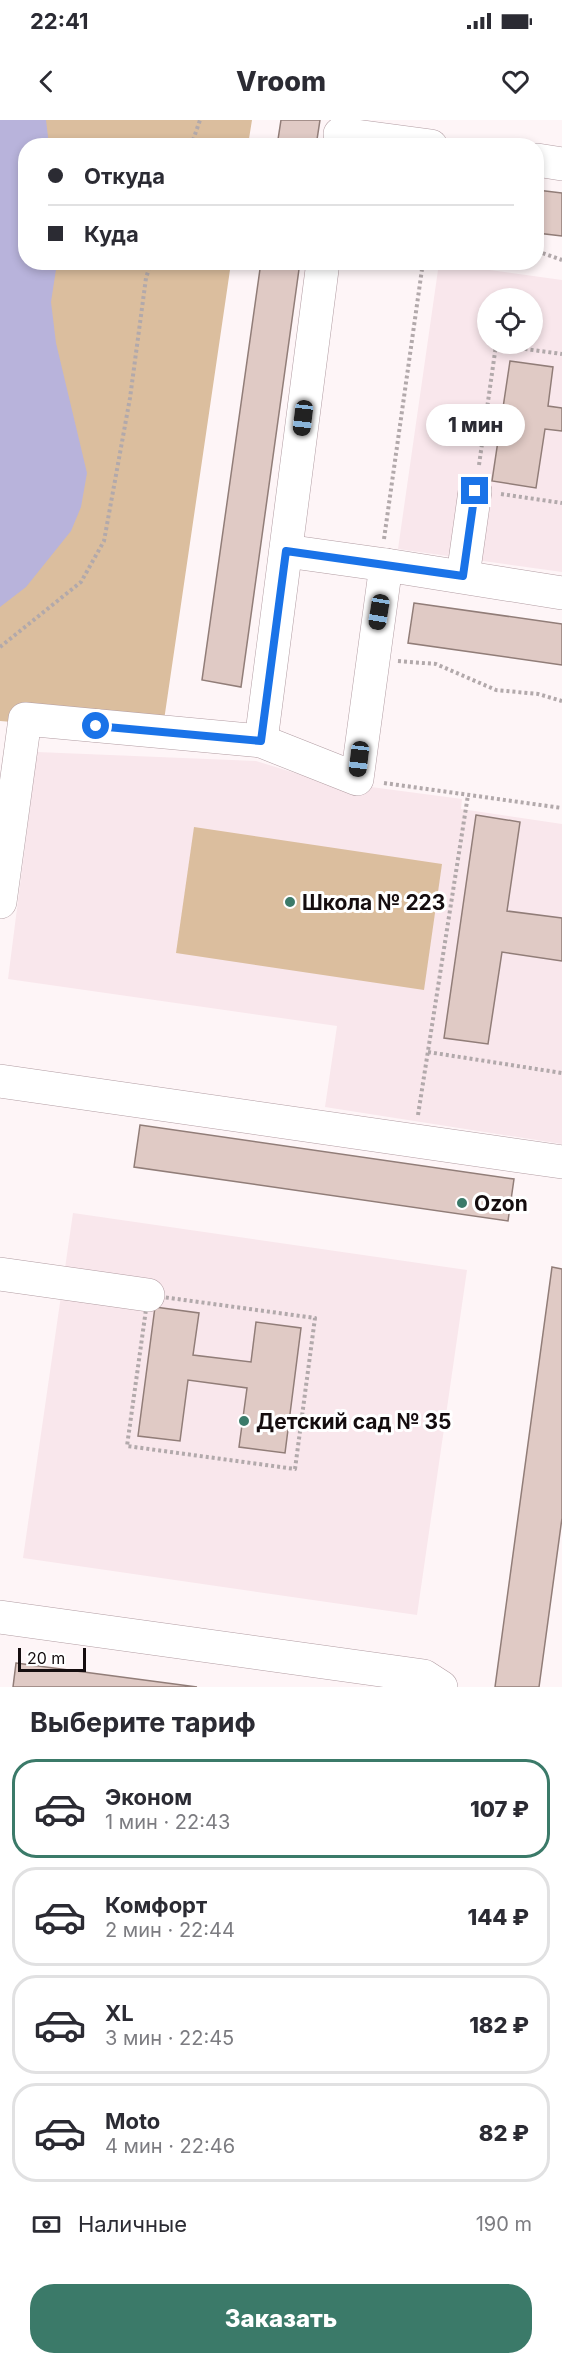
<!DOCTYPE html>
<html lang="ru">
<head>
<meta charset="utf-8">
<style>
	:root { --surface:#fff; --page:#f2f2f3; --text:#2b2b33; --muted:#7c7c81; --line:#e1e1e2; --accent:#3b7a69 }
	body { margin:0; font-family:Inter,sans-serif; background:var(--page); color:var(--text); height:100vh; display:flex; flex-direction:column; font-size:22px; white-space:nowrap }
	* { box-sizing:border-box; margin:0 }
	p { font-size:20px; color:var(--muted) }
	.icon { flex:none; width:33px; height:33px; fill:none; stroke:currentColor; stroke-width:2; stroke-linecap:round; stroke-linejoin:round }
	.map { position:relative; height:1567px; overflow:hidden }
	.details { display:flex; flex-direction:column; background:var(--surface); flex:1 }
	.details>* { flex:none }
	.hud { position:absolute; left:18px; top:18px; width:526px; height:132px; border-radius:24px; box-shadow:0 3px 9px #0003; display:grid; align-content:center; height:132px; padding:0 30px; background:var(--surface) }
	.tools { position:absolute; left:477px; top:168px; display:grid; gap:12px }
	.tools a { display:grid; place-items:center; width:66px; height:66px; border-radius:50%; background:var(--surface); box-shadow:0 3px 9px #0003; font-size:30px }
	.scale { position:absolute; left:18px; bottom:15px; width:68px; box-sizing:border-box; padding-left:6px; border:3px solid #150d0f; border-top:0; font-size:16px; line-height:21px; white-space:nowrap; color:#150d0f; -webkit-text-stroke:4px #fff; paint-order:stroke }
	.end { position:absolute; width:27px; height:27px; margin:-14px; border:8px solid #1a73e8; background:#fff; box-shadow:0 0 0 3px #fff }
	.from { border-radius:50% }
	.bubble { position:absolute; height:42px; border-radius:21px; background:var(--surface); box-shadow:0 3px 9px #0003; font-size:20px; font-weight:800; line-height:42px; text-align:center }
	.car { position:absolute; width:18px; height:36px; margin:-18px -9px; border-radius:8px; box-shadow:0 0 4px 2px #0007; background:linear-gradient(#222 24%,#8ab4d8 0 40%,#222 0 76%,#8ab4d8 0 86%,#222 0) }
	.hud b { display:flex; align-items:center; gap:21px; height:57px; font-size:22px }
	.hud b+b { border-top:2px solid var(--line) }
	.hud i { width:15px; height:15px; background:var(--text) }
	ul { padding:0; list-style:none }
	li { display:flex; align-items:center; gap:18px; height:99px; margin:0 12px 9px; padding:0 18px; border:3px solid var(--line); border-radius:24px }
	li div { flex:1 }
	li b { display:block; font-size:22px }
	li em { font-style:normal; font-weight:800 }
	li.selected { border-color:var(--accent) }
	li>.icon { width:54px; height:54px; stroke-width:1.5 }
	h2 { padding:0 30px; font-size:27px; line-height:72px }
	.pay { display:flex; align-items:center; gap:15px; height:66px; padding:0 30px; font-size:22px }
	.pay p { margin-inline-start:auto }
	.cta { display:flex; gap:12px; margin-top:auto; padding:12px 30px }
	.cta a { flex:1; height:69px; border-radius:24px; background:var(--accent); color:#fff; font-size:24px; font-weight:800; line-height:69px; text-align:center }
	.status { display:flex; justify-content:space-between; align-items:center; height:42px; padding:0 30px; background:var(--surface); direction:ltr }
	.status svg { height:16px; fill:currentColor }
	header { display:flex; justify-content:space-between; align-items:center; height:78px; padding:0 30px; background:var(--surface); font-size:27px; font-weight:800 }
	.map>svg:first-child { display:block }
</style>
</head>
<body>
<div class="status"><b>22:41</b><svg viewBox="0 0 49 12"><path d="M0 12V9h3v3zM5 12V6h3v6zM10 12V3h3v9zM15 12V0h3v12zM26 1h20v11H26zM47 4h2v5h-2z"/></svg></div>
<header><svg class="icon" aria-label="back" viewBox="0 0 24 24"><path d="M15 5l-7 7 7 7"/></svg>Vroom<svg class="icon" aria-label="heart" viewBox="0 0 24 24"><path d="M12 20l-8-8c-3-5 5-10 8-4 3-6 11-1 8 4z"/></svg></header>
<div class="map">
<svg width="562" height="1567" viewBox="0 0 562 1567">
	<rect width="100%" height="100%" fill="#fef5f7"/>
	<g fill="#f9e7ec" fill-rule="evenodd">
		<path d="M439 143 562 160V452L398 429ZM488 178H532V224H488Z"/>
		<path d="M37 632 256 641 318 660 462 679 461 689 562 704V1024L325 987 337 906 8 859Z"/>
		<path d="M73 1093 467 1150 417 1495 23 1438Z"/>
	</g>
	<g fill="#dbbe9e">
		<path d="M0 0H252L248 25 26 26V142L231 143 162 614 0 601Z"/>
		<path d="M194 707 442 744 424 870 176 833Z"/>
	</g>
	<path fill="#b8b3db" d="M0 0H46L49 25 26 26V142L57 143 51 182 56 223 87 353 81 387 71 411 26 467 0 487Z"/>
	<g fill="#e0cac5" stroke="#917d78" stroke-width="1.5">
		<path d="M281 0H320L316 26H277Z"/>
		<path d="M537 70 562 73V116L537 113Z"/>
		<path d="M261 142H300L241 567 202 560Z"/>
		<path d="M510 241 553 247 548 286 562 288V311L545 309 536 368 492 361Z"/>
		<path d="M414 483 562 504V545L408 523Z"/>
		<path d="M476 695 520 702 507 791 562 798V841L502 832 488 924 444 918Z"/>
		<path d="M140 1005 514 1059 508 1101 134 1047Z"/>
		<path d="M552 1147 562 1149V1398L539 1567H495Z"/>
		<path d="M155 1187 199 1193 193 1235 251 1242 256 1202 301 1208 285 1333 239 1327 247 1268 188 1260 180 1321 138 1316Z"/>
		<path d="M16 1543 61 1549 197 1567H13Z"/>
	</g>
	<g fill="none" stroke-linecap="round" stroke-linejoin="round">
		<defs>
			<g id="minor">
				<path d="M340 14 431 26"/>
				<path d="M537 40 562 44"/>
				<path d="M286 431 386 445"/>
				<path d="M463 456 475 371"/>
				<path d="M261 621 323 142"/>
				<path d="M0 782 25 599 261 621 357 659 386 445 562 473"/>
				<path d="M0 961 562 1042"/>
				<path d="M0 1154 148 1175"/>
				<path d="M0 1497 424 1556 441 1567"/>
			</g>
		</defs>
		<use href="#minor" stroke="#b29da3" stroke-width="34"/>
		<g stroke="#b2a9ab" stroke-width="4" stroke-dasharray="3 3" stroke-linecap="butt">
			<path d="M191 26 200 0"/>
			<path d="M537 131 562 140"/>
			<path d="M479 345 496 225 562 234"/>
			<path d="M501 374 562 383"/>
			<path d="M384 419 423 142"/>
			<path d="M0 527 81 462 104 421 130 278 146 158 151 142"/>
			<path d="M398 541 436 544 496 570 538 574 562 581"/>
			<path d="M384 663 562 688"/>
			<path d="M428 932 562 953"/>
			<path d="M418 995 468 675"/>
			<path d="M148 1175 315 1198 295 1349 127 1326Z"/>
		</g>
		<use href="#minor" stroke="#fff" stroke-width="33"/>
	</g>
	<g fill="none" stroke-linecap="round" stroke-linejoin="round">
		<path stroke="#1a73e8" stroke-width="8" d="M96 606 261 621 286 431 463 456 475 371"/>
	</g>
	<g fill="#3b7a69" stroke="#fff" stroke-width="2">
		<circle cx="290" cy="782" r="6"/>
		<circle cx="462" cy="1083" r="6"/>
		<circle cx="244" cy="1301" r="6"/>
	</g>
	<g text-anchor="middle" dominant-baseline="central" stroke-width="6" stroke-linejoin="round" paint-order="stroke">
		<g font-size="21" font-weight="bold" fill="#150d0f" stroke="#fff" text-anchor="start">
			<text x="302" y="782">Школа № 223</text>
			<text x="474" y="1083">Ozon</text>
			<text x="256" y="1301">Детский сад № 35</text>
		</g>
	</g>
</svg>
<div class="tools">
<a><svg class="icon" aria-label="locate" viewBox="0 0 24 24"><circle cx="12" cy="12" r="6"/><path d="M12 2v4M12 18v4M2 12h4M18 12h4"/></svg></a>
</div>
<div class="scale">20 m</div>
<i class="end from" style="left:96px;top:606px"></i>
<i class="end" style="left:475px;top:371px"></i>
<div class="bubble" style="left:426px;top:284px;width:99px">1 мин</div>
<i class="car" style="left:303px;top:298px;rotate:187deg"></i>
<i class="car" style="left:379px;top:492px;rotate:189deg"></i>
<i class="car" style="left:359px;top:639px;rotate:187deg"></i>
<div class="hud">
<b><i class="from"></i>Откуда</b>
<b><i></i>Куда</b>
</div>
</div>
<section class="details">
<h2>Выберите тариф</h2>
<ul>
<li class="selected"><svg class="icon" aria-label="car" viewBox="0 0 24 24"><path d="M5 17H2v-5l4-1 3-4h7l3 4 3 1v5h-3M9 17h6M6 11h13"/><circle cx="7" cy="17" r="2"/><circle cx="17" cy="17" r="2"/></svg><div><b>Эконом</b><p>1 мин · 22:43</p></div><em>107 ₽</em></li>
<li><svg class="icon" aria-label="car" viewBox="0 0 24 24"><path d="M5 17H2v-5l4-1 3-4h7l3 4 3 1v5h-3M9 17h6M6 11h13"/><circle cx="7" cy="17" r="2"/><circle cx="17" cy="17" r="2"/></svg><div><b>Комфорт</b><p>2 мин · 22:44</p></div><em>144 ₽</em></li>
<li><svg class="icon" aria-label="car" viewBox="0 0 24 24"><path d="M5 17H2v-5l4-1 3-4h7l3 4 3 1v5h-3M9 17h6M6 11h13"/><circle cx="7" cy="17" r="2"/><circle cx="17" cy="17" r="2"/></svg><div><b>XL</b><p>3 мин · 22:45</p></div><em>182 ₽</em></li>
<li><svg class="icon" aria-label="car" viewBox="0 0 24 24"><path d="M5 17H2v-5l4-1 3-4h7l3 4 3 1v5h-3M9 17h6M6 11h13"/><circle cx="7" cy="17" r="2"/><circle cx="17" cy="17" r="2"/></svg><div><b>Moto</b><p>4 мин · 22:46</p></div><em>82 ₽</em></li>
</ul>
<div class="pay"><svg class="icon" aria-label="cash" viewBox="0 0 24 24"><path d="M3 7h18v10H3z"/><circle cx="12" cy="12" r="2"/></svg>Наличные<p>190 m</p></div>
<div class="cta"><a>Заказать</a></div>
</section>
</body>
</html>
